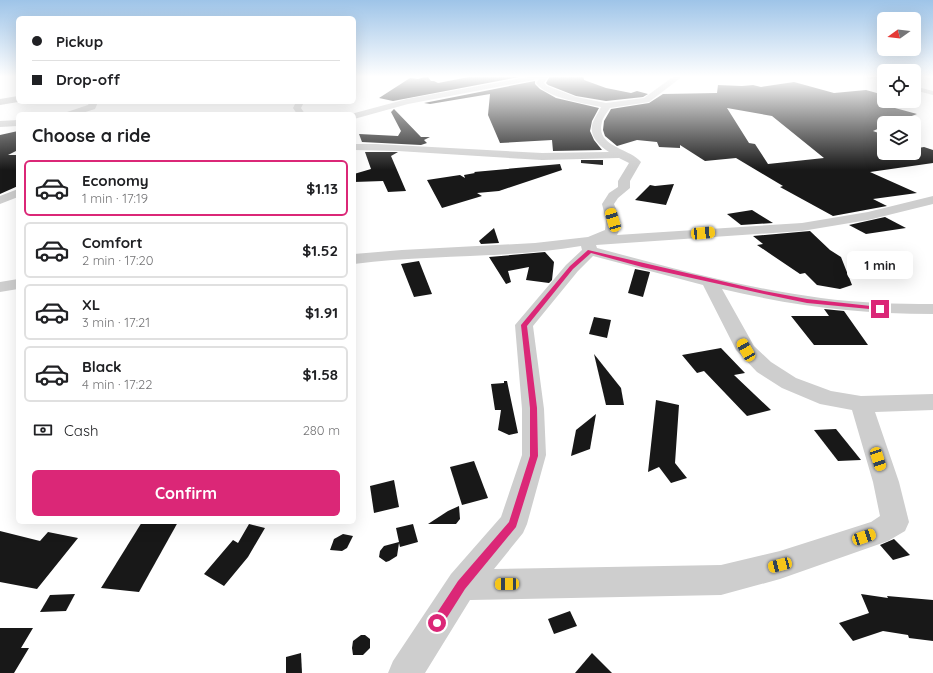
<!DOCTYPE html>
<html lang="en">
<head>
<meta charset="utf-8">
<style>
	:root { --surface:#fff; --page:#f2f2f2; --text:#202124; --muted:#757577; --line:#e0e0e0; --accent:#db2777 }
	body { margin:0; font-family:Quicksand,sans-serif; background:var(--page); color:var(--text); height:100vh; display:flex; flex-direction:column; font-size:15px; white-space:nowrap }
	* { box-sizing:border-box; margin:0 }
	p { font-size:13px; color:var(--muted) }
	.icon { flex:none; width:22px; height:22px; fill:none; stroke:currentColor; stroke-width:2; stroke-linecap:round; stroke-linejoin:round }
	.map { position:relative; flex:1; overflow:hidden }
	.details { position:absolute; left:16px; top:112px; width:340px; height:412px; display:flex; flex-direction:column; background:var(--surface); border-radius:6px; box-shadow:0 4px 16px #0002 }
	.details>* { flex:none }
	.banner { position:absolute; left:16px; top:16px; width:340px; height:88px; border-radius:6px; box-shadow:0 4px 16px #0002; display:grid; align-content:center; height:88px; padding:0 16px; background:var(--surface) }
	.needle { width:26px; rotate:255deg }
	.buttons { position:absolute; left:877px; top:12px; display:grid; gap:8px }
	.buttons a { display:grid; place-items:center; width:44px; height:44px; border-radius:6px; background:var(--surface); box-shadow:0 4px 16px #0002; font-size:20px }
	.end { position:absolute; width:18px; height:18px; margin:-9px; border:5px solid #db2777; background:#fff; box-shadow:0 0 0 2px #fff }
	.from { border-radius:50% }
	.bubble { position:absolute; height:28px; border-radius:6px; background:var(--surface); box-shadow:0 4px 16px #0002; font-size:13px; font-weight:700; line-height:28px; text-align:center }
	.car { position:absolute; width:12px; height:24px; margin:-12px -6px; border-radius:5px; box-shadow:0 0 3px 1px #0007; background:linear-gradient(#f5c518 24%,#345 0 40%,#f5c518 0 76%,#345 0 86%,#f5c518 0) }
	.banner b { display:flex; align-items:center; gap:14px; height:38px; font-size:15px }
	.banner b+b { border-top:1px solid var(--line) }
	.banner i { width:10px; height:10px; background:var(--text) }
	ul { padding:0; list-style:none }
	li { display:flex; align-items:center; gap:12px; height:56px; margin:0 8px 6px; padding:0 8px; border:2px solid var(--line); border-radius:6px }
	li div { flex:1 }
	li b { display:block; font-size:15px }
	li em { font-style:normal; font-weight:700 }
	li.current { border-color:var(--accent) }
	li>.icon { width:36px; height:36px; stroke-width:1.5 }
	h2 { padding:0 16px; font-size:18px; line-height:48px }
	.pay { display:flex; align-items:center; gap:10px; height:44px; padding:0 16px; font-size:15px }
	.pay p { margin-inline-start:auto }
	.cta { display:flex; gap:8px; margin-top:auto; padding:8px 16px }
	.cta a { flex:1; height:46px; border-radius:6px; background:var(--accent); color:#fff; font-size:16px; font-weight:700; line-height:46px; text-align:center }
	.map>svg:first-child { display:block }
</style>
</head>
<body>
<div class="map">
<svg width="933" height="673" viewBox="0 0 933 673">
	<rect width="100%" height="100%" fill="#fff"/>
	<g fill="#181818" fill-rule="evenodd">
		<path d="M427 76 431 81H434L438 83 474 76H524L393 101 379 98 410 78 418 79Z"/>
		<path d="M550 76H583L584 80 606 88 631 93 637 91 648 94 643 97 606 101 576 96 548 85 546 83Z"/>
		<path d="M535 81V84L540 89 556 98 599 108 592 121 590 131 594 140 602 150 553 151 552 140 500 143 488 115 490 94 430 104 424 103Z"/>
		<path d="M794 82 834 93 866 90 884 95V105L917 114 893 123H884V126L873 131 884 135V153H914V146L918 148 924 147 933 150V163L870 172 917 193 873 199 887 206 833 216 780 187 783 186 736 158 705 161 680 145V148L659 147 657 142 637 140 617 146 605 136 603 130 604 121 611 109 649 103 663 94 717 93 718 85 742 86 753 85 761 87ZM727 108 772 116 824 158 768 164 755 144 749 143Z"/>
		<path d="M394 109 421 137H430L424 140 427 143 421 145 362 142 359 134 398 136 401 131 391 112Z"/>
		<path d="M18 131V150L8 155H18V186L0 194V135Z"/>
		<path d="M365 152H398L391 156 406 191 388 192 383 181 354 182V174L371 169Z"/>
		<path d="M581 160H603V165L581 163Z"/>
		<path d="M560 164 562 170 499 191 477 193 482 196 442 208 427 180 460 175 465 178 464 175 475 173 474 172Z"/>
		<path d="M674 184 666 205 635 200 650 185 655 186Z"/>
		<path d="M752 210 773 223 741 225 727 214Z"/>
		<path d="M885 217 906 228 866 234 849 225Z"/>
		<path d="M494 228 499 243 481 244 479 241Z"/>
		<path d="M810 231 830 250 841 257 852 285 840 289 817 285 805 273 800 274 757 245 763 244 753 236Z"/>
		<path d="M545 252 554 262 552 280 549 283 526 280 529 267 508 271 511 282 506 284 489 257Z"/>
		<path d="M419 261 432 294 414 297 401 264Z"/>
		<path d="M635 269 650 272 643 297 628 293Z"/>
		<path d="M824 309 844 311 868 345H814L791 316H829Z"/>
		<path d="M594 317 611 320 607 338 589 334Z"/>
		<path d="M721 348 745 373 734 375 771 410 747 416 704 371 697 373 682 355Z"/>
		<path d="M594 354 621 388 624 405H606Z"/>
		<path d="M504 381H507L518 433 509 435 498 430 501 410H495L491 384 504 383Z"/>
		<path d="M656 400 679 405 675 463 687 478 671 483 659 467 648 472Z"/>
		<path d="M596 414 590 449 571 456 576 430Z"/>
		<path d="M836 429 861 460 838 461 814 430Z"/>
		<path d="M474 461 488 498 462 505 450 467Z"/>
		<path d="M394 480 399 507 374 513 370 486Z"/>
		<path d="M459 506 460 519 456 524H428L448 511Z"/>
		<path d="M142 522H178L139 592 101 588Z"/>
		<path d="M249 524 265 528 248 557 224 586 204 574 233 540 238 543Z"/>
		<path d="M413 524 418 542 400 547 399 543 397 556 389 561 386 562 379 557 380 551 384 546 399 542 396 528Z"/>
		<path d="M0 531 40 541 48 532 78 538 37 589 0 582Z"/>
		<path d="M343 534 353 536 347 548 342 551 330 550 334 539Z"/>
		<path d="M894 539 910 555 893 560 880 545Z"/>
		<path d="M75 594 66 611 40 612 50 595Z"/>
		<path d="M861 594 888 598 887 596 933 600V641L909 638 908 635 883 631 853 641 839 623 869 613Z"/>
		<path d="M570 611 577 626 554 634 548 619Z"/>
		<path d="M0 628H33L21 648H29L14 673H0Z"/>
		<path d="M361 635H365L370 639V648L363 655H353L352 648 353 641Z"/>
		<path d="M301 653 302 673H286V657Z"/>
		<path d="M592 653 612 673H575Z"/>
	</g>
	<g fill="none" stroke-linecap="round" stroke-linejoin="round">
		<g fill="#cecece" fill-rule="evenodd">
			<path d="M533 76H549L544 83 547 86 576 97 606 103 644 98 674 76H683L649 102 610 108C607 113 603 117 602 122 595 147 630 148 641 162L630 181V188L618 198 614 204C618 214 623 225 617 235L802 223 868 212 933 196V204L868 220 802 231 596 245 597 248C671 268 745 288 821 298 858 303 896 304 933 304V314C858 314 794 306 722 289L754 346 771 362 796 378 831 391 861 396 933 394V410L875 412 899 482 909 522 905 531 888 541 780 579 721 595 470 600 425 673H388L393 661 451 574 501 517 522 455V409L515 325 566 265 582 250 581 246C506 259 429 254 354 264V254L402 250 535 243 588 237 605 230 606 220 602 204 609 193 618 187V181L629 163 619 158 542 160 398 151 354 150V144H376L542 153 609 152C598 145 588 135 593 122 595 117 599 112 601 107 583 103 547 98 536 83L539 79 408 104 354 119V114H351L407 99ZM593 256 703 285 736 350 757 372 782 388 820 404 852 410 873 482 880 516 871 522 780 551 721 565 494 569 523 533 527 524 546 455 544 409 533 326 578 271Z"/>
			<path d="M866 76 884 77V81L867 78Z"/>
			<path d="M914 86 933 91V95L914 90Z"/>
			<path d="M90 102H98L95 109 79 114H66L67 112 88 105Z"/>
			<path d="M296 102H304L301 108 305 114H297L293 108Z"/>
			<path d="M18 120V126L0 127V121Z"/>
			<path d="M18 189V197L0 204V196Z"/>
			<path d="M18 279V289L0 292V282Z"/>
		</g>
		<path fill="#bbb" fill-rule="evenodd" d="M18 96V102L0 105V99Z"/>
	</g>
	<linearGradient id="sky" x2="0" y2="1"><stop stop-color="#9ec4e8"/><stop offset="0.45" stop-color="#fff"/><stop offset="1" stop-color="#fff" stop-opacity="0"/></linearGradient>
	<rect width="933" height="170" fill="url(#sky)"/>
	<path fill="#db2777" d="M588 250 764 291 807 299 880 307 883 309 880 310 807 303 764 294 642 267 591 253 573 269 527 326 537 408 538 456 516 527 465 589 441 627 437 628 433 627 432 623 433 619 458 581 509 522 530 456V408L521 325 570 266Z"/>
</svg>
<div class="buttons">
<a><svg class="needle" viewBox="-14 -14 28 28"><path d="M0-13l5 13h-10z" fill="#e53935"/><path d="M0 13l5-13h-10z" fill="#757577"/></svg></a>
<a><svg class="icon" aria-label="locate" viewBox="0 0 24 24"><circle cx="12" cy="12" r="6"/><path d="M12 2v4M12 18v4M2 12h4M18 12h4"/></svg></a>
<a><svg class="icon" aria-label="layers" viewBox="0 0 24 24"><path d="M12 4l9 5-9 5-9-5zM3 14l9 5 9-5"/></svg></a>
</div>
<i class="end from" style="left:437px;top:623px"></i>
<i class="end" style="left:880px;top:309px"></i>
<div class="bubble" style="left:847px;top:251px;width:66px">1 min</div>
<i class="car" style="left:613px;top:220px;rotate:343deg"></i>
<i class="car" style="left:703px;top:233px;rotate:85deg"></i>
<i class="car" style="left:746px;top:350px;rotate:330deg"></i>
<i class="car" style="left:878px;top:459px;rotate:162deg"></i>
<i class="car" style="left:864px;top:537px;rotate:71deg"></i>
<i class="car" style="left:780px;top:565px;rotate:255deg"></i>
<i class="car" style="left:507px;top:584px;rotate:269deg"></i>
<div class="banner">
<b><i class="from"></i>Pickup</b>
<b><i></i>Drop-off</b>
</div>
<section class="details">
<h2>Choose a ride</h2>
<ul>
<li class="current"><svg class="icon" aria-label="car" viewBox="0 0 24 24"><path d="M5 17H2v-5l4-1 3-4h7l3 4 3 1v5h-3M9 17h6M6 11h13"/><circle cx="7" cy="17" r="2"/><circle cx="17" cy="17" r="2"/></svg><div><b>Economy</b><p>1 min · 17:19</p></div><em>$1.13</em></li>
<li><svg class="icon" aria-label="car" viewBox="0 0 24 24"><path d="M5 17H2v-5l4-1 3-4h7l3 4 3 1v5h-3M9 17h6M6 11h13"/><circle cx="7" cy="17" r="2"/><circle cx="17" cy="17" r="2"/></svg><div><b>Comfort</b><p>2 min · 17:20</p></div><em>$1.52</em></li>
<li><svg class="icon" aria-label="car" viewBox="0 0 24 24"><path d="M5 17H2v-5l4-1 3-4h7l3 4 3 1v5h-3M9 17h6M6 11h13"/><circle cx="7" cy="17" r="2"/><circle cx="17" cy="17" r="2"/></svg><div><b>XL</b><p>3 min · 17:21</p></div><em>$1.91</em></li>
<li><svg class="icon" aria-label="car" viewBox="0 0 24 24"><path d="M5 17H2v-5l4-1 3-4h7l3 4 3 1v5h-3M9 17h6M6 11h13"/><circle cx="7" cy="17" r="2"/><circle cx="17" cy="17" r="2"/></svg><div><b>Black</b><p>4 min · 17:22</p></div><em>$1.58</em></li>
</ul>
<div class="pay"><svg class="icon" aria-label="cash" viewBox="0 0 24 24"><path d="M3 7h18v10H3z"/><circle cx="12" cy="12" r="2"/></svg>Cash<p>280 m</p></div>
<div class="cta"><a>Confirm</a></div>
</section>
</div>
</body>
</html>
